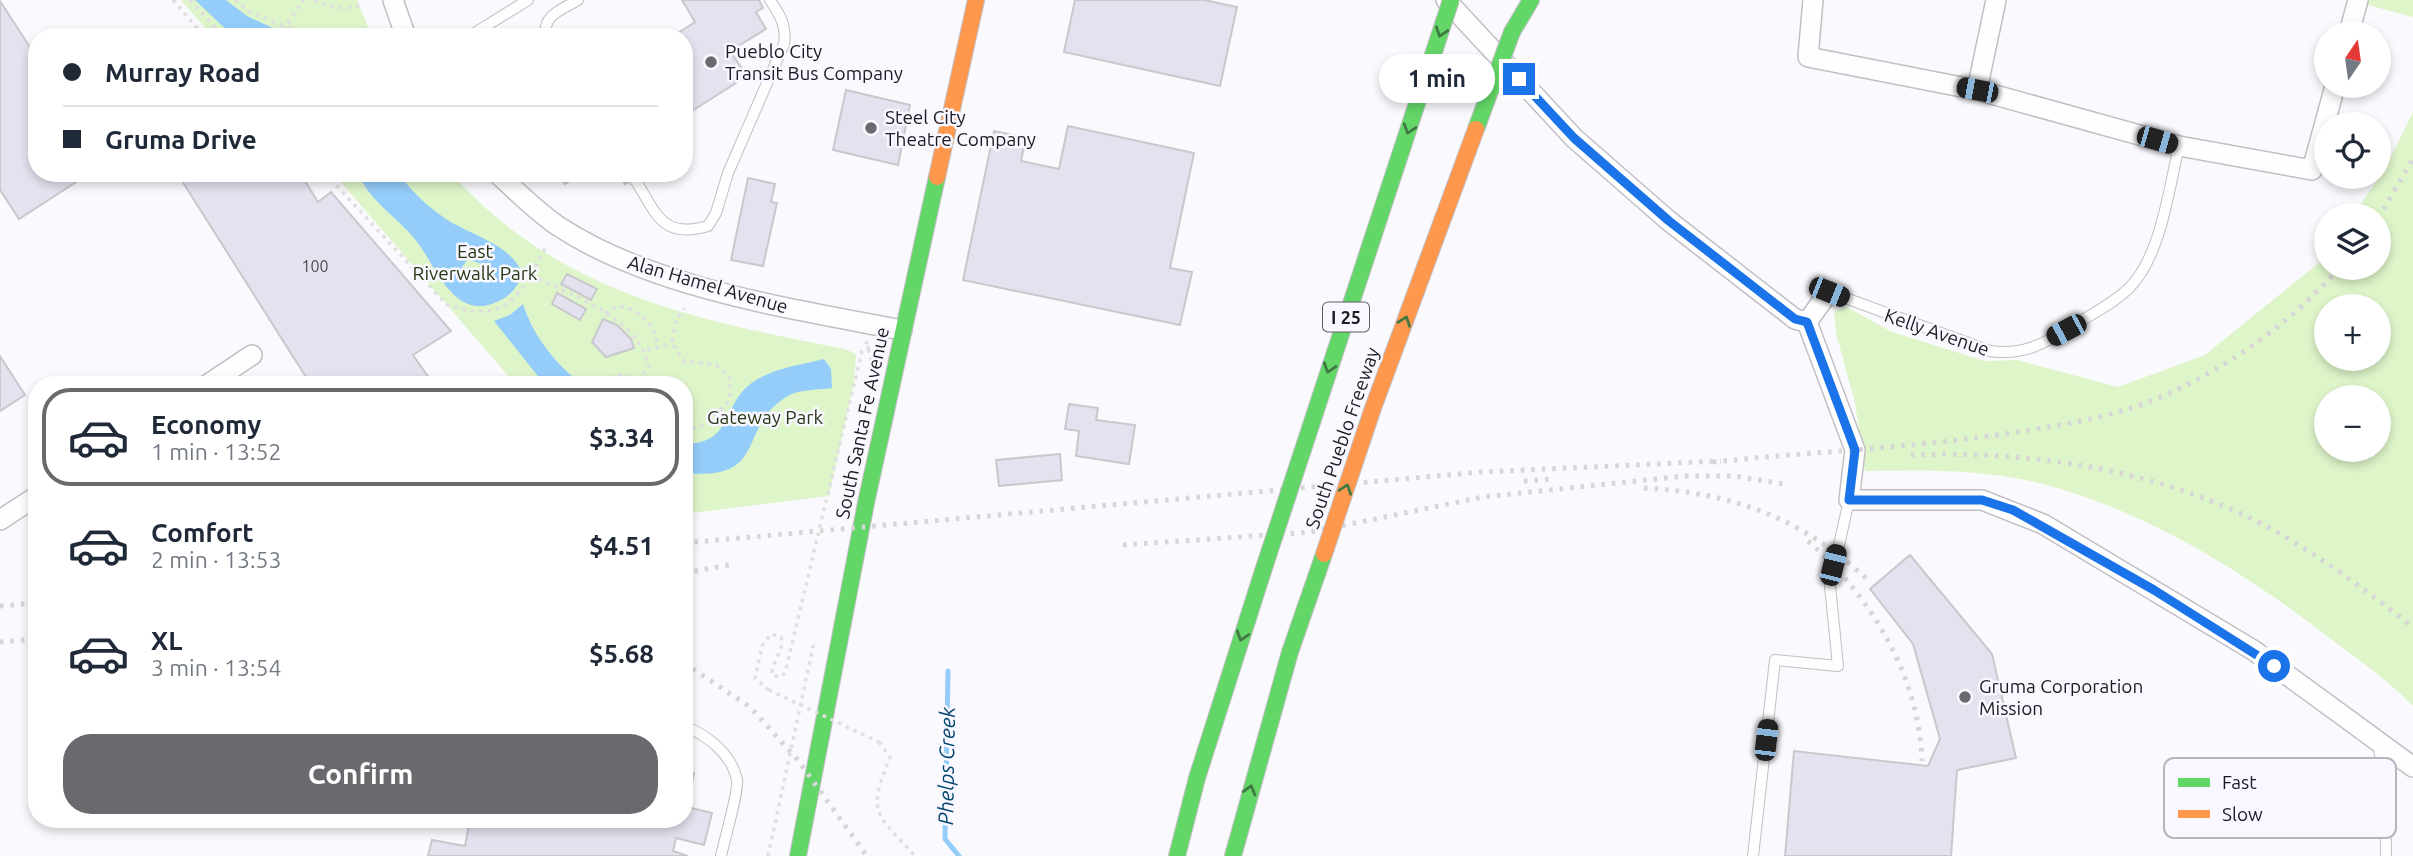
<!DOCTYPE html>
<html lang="en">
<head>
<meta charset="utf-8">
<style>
	:root { --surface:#fff; --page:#f2f2f3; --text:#1f2937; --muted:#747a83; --line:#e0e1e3; --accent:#6a696e }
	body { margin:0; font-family:Ubuntu,sans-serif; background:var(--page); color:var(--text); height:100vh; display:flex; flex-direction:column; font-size:26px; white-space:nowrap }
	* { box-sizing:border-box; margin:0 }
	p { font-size:23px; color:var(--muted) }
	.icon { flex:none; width:38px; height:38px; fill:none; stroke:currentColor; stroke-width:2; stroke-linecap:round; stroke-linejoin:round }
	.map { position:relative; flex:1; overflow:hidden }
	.sheet { position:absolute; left:28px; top:376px; width:665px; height:452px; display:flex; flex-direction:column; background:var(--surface); border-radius:28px; box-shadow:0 4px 10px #0003 }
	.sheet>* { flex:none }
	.guide { position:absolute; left:28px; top:28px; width:665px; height:154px; border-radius:28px; box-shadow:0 4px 10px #0003; display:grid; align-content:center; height:154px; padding:0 35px; background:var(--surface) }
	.needle { width:46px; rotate:13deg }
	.fabs { position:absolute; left:2314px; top:21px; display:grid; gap:14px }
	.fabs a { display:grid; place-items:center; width:77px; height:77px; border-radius:50%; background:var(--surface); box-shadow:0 4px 10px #0003; font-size:35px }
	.end { position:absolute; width:32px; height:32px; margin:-16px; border:9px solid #1a73e8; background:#fff; box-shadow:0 0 0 4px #fff }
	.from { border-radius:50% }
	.bubble { position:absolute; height:49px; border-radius:24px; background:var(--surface); box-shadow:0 4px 10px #0003; font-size:23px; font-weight:700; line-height:49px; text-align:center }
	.car { position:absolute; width:21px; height:42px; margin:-21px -10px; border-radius:9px; box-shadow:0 0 5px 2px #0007; background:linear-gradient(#222 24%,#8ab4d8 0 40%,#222 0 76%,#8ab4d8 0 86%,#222 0) }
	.guide b { display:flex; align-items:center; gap:24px; height:66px; font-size:26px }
	.guide b+b { border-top:2px solid var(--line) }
	.guide i { width:18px; height:18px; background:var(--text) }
	ul { padding:12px 0 0; list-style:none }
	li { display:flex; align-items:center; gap:21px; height:98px; margin:0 14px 10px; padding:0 21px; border:4px solid transparent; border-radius:28px }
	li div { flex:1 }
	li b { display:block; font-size:26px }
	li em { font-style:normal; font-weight:700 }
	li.selected { border-color:var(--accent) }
	li>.icon { width:63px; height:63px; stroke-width:1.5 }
	.button { display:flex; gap:14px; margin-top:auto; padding:14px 35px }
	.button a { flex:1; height:80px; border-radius:28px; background:var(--accent); color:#fff; font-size:28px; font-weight:700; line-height:80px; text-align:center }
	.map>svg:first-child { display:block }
</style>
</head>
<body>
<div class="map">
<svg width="2413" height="856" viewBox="0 0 2413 856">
	<rect width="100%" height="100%" fill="#faf9fd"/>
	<g fill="#def5ca" fill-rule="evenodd">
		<path d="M181 0H357L372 37H213Z"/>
		<path d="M2358 0H2413V17L2357 2Z"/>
		<path d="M2413 112V706C2383 675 2348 653 2314 626 2233 565 2138 508 2039 483 1981 469 1923 470 1865 471L1855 403 1836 333 1834 311 1847 307 1892 332 1985 361 2017 360 2118 387 2205 355 2326 257V268H2378V215H2354L2388 163ZM2326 306H2378V359H2326ZM2326 397H2378V450H2326Z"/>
		<path d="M333 173H451C557 293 696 320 845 349L856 354 854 383 829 496 684 514V385H516Z"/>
	</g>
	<g fill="#94cdfa" fill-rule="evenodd">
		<path d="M195 0H226L247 16 292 37H234Z"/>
		<path d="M358 173H398C411 191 428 207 446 219 470 235 511 244 522 273 519 286 511 295 499 301 453 324 436 264 414 238 395 215 370 202 358 173ZM468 259 486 266 491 277 478 281 465 278 462 267Z"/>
		<path d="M523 304C533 336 556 365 583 385H545L494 321 510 315Z"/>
		<path d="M824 359 831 369 832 388C819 390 799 389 788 396 735 427 771 481 684 473V444C732 444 722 408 748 386 767 369 800 365 824 359Z"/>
	</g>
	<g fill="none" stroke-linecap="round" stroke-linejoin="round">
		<path stroke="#94cdfa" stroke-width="5" d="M948 671 945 839 959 856"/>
	</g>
	<g fill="#e3e2ee" stroke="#c8c8cd" stroke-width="2">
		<path d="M682 0H759L763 8 756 12 766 29 730 51 745 73 734 80 736 83 684 116V37H672L695 22Z"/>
		<path d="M1075 0H1204L1237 7 1220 86 1064 52Z"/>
		<path d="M0 1 37 58V173H90L19 219 0 190Z"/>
		<path d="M846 90 910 105 898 165 833 150Z"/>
		<path d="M1068 126 1194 153 1170 268 1192 272 1180 325 963 280 994 131 1026 138 1021 161 1059 169Z"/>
		<path d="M177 173H300L318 202 331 192 451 331 413 355 434 385H311Z"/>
		<path d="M557 173H582L565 184Z"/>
		<path d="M619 173H640V174L625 184Z"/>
		<path d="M748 178 775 184 771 202 777 203 763 266 731 260Z"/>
		<path d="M567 274 597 289 591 300 561 284Z"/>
		<path d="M557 293 586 309 580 320 552 304Z"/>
		<path d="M603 319 617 325 631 339 634 348 606 357 592 342Z"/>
		<path d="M0 356 25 395 0 411Z"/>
		<path d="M1069 404 1098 408 1096 420 1135 425 1129 464 1076 456 1079 431 1065 429Z"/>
		<path d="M1060 454 1062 480 999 486 996 460Z"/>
		<path d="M1910 555 1992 654 2016 758 1957 770 1951 856H1785L1794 751 1928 766 1940 739 1913 644 1870 589Z"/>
		<path d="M684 771 694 773 687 807 712 813 704 845 676 838 673 851 688 856H428L432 840 465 846 470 819H684Z"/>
	</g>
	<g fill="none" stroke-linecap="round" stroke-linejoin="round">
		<defs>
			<g id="lane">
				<path d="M468 37 528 0"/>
				<path d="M546 37C542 15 561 10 578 0"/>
				<path d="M634 178C656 212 661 240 708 226L716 213 728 173 784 44C787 26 780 15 770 0"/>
				<path d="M1829 292 1990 351C2022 356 2044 344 2071 327 2090 315 2113 304 2129 288 2161 257 2169 188 2179 146"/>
				<path d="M684 726C707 735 732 754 737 780 739 791 724 841 721 856"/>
				<path d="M2378 744 2385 779 2386 856"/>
				<path d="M1753 856 1775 660 1838 666 1830 586 1849 500"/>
			</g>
			<g id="street">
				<path d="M393 0 406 37"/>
				<path d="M1446 0 1574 138 1669 221 1795 319 1807 322"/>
				<path d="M1813 0 1808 57 1977 90 2179 146 2312 170 2335 86"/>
				<path d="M2349 33 2358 0"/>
				<path d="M1977 90 1996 0"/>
				<path d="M497 173C516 191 536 211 558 226 652 288 792 309 902 330"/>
				<path d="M1807 322 1855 450 1849 500H1982L2043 524 2253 650 2413 767"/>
				<path d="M1807 322 1829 292"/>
				<path d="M207 385 252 355"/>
				<path d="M0 520 37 496"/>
			</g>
			<g id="fast">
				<path d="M1512 32 1531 0"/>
				<path d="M798 856 866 503 937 177"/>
				<path d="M1177 856 1197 778 1263 571"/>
				<path d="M1233 856 1290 652 1324 554"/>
			</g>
			<path id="slow" d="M937 177 976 0"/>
		</defs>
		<use href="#lane" stroke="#c1bfc4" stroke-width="12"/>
		<use href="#street" stroke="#c1bfc4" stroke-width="22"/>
		<use href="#fast" stroke="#c1bfc4" stroke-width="18"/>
		<use href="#slow" stroke="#c1bfc4" stroke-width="18"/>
		<g stroke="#dfdfdf" stroke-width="3.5" stroke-dasharray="3.5 5" stroke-linecap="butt">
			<path d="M173 0 205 37"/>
			<path d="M190 0 224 37"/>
			<path d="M235 0 250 12 311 37"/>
			<path d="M315 0C331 9 346 9 364 5"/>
			<path d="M302 2 304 0"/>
			<path d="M325 173 446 304C506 327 520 295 546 247"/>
			<path d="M531 275C573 297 641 317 649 369L637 378 615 374 617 385"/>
			<path d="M605 313 617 306C641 309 652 323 658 345"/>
			<path d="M866 341 872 364"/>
			<path d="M647 350 672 343"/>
			<path d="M684 431C705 427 719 415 730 398L729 377 716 365 684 361 672 343 676 320 684 308"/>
			<path d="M769 690 755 678 762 646 771 634 781 637C785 650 771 662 772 675L780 677 785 673 862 351 877 343"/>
			<path d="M879 742 890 757C867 814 875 812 915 856"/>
			<path d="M768 856 814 642"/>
		</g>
		<use href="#lane" stroke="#fefeff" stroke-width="10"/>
		<use href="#street" stroke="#fefeff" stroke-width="19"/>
		<use href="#fast" stroke="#63d668" stroke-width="16"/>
		<use href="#slow" stroke="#ff974d" stroke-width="16"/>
		<g stroke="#d6d6d7" stroke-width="5" stroke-dasharray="3.5 7" stroke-linecap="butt">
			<path d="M2378 218 2413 159"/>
			<path d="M1911 455C2038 450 2176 472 2287 538 2331 564 2372 595 2413 627"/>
			<path d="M1713 462C1810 452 1907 448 2004 434 2048 427 2092 421 2134 407 2210 381 2286 329 2339 268"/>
			<path d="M1524 481 1553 479"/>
			<path d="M1644 488C1735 493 1804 519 1870 582"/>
			<path d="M1808 541C1871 596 1919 676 1922 761"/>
			<path d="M684 543 1481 472 1721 461"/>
			<path d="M1123 545 1311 532 1483 497 1685 476H1734L1784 484"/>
			<path d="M684 573 729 565"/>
			<path d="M0 606 37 603"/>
			<path d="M0 642 37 639"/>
			<path d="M684 663 750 707 797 759 867 856"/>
		</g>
		<defs>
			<g id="fast-bridge">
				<path d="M1476 129 1512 32"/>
				<path d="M1263 571 1451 0"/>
			</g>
			<path id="slow-bridge" d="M1324 554 1373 408 1476 129"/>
		</defs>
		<use href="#fast-bridge" stroke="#c1bfc4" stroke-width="18" stroke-linecap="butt"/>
		<use href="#slow-bridge" stroke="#c1bfc4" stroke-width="18" stroke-linecap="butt"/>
		<g stroke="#dfdfdf" stroke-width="3.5" stroke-dasharray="3.5 5" stroke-linecap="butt">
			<path d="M278 37 302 2"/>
			<path d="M769 690 879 742"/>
		</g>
		<use href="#fast-bridge" stroke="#63d668" stroke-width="16"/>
		<use href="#slow-bridge" stroke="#ff974d" stroke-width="16"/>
	</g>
	<defs><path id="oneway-chevron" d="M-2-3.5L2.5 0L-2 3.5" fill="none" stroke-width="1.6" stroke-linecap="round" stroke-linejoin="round" transform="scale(1.75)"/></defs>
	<g stroke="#407844">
		<use href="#oneway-chevron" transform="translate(1441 32) rotate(108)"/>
		<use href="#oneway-chevron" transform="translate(1409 129) rotate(108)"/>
		<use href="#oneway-chevron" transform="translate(1405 321) rotate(-70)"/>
		<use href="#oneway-chevron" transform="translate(1329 368) rotate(108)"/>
		<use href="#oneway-chevron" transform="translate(1346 489) rotate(-71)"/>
		<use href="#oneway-chevron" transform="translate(1242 636) rotate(108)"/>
		<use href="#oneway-chevron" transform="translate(1250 790) rotate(-74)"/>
	</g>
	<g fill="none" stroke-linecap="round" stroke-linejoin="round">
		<path stroke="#1a73e8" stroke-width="9" d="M1519 79 1574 138 1669 221 1795 319 1807 322 1855 450 1849 500H1982L2013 510 2154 590 2274 666"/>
	</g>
	<g fill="#6a696e" stroke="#f9f7ff" stroke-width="2.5">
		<circle cx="711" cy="62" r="7"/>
		<circle cx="871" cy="128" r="7"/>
		<circle cx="1965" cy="697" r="7"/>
	</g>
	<g text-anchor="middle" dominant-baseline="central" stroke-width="5" stroke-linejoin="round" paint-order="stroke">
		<g font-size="16" fill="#4e4d54">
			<text x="315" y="266">100</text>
		</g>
		<rect fill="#f9f7ff" stroke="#5f5d64" stroke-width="2" x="1323" y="302.5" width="46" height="29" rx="5"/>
		<g font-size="18" font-weight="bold" fill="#1d1b21">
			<text x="1346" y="317">I 25</text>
		</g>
		<g font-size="19" fill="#1d1b21" stroke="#f9f7ff" text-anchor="start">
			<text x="725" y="51">Pueblo City<tspan x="725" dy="22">Transit Bus Company</tspan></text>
			<text x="885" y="117">Steel City<tspan x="885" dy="22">Theatre Company</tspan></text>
			<text x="1979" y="686">Gruma Corporation<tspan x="1979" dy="22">Mission</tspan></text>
		</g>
		<g font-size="19" fill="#283815" stroke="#f9f7ff">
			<text x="475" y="251">East<tspan x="475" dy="22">Riverwalk Park</tspan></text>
			<text x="765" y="417">Gateway Park</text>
		</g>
		<g font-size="19" fill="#1d1b21" stroke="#f9f7ff">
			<text transform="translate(708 284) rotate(16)">Alan Hamel Avenue</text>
			<text transform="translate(1937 332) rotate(19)">Kelly Avenue</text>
			<text transform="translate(862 423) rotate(-78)">South Santa Fe Avenue</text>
			<text transform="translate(1342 438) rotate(-71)">South Pueblo Freeway</text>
		</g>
		<g font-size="21" font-style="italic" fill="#05476f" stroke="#f9f7ff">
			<text transform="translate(946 766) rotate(-89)">Phelps Creek</text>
		</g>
	</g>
	<rect x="2164" y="758" width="232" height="80" rx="10" fill="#f9f7ff" stroke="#b7b5bc" stroke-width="2"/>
	<rect x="2178" y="778" width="32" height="9" fill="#63d668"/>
	<rect x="2178" y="810" width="32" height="8" fill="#ff974d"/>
	<g font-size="19" fill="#1d1b21">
		<text x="2222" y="789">Fast</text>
		<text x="2222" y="821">Slow</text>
	</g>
</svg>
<div class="fabs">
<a><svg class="needle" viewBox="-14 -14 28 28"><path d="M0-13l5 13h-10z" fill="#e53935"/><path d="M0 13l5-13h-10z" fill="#747a83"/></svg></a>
<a><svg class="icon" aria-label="locate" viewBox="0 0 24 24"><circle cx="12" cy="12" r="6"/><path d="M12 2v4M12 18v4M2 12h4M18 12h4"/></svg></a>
<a><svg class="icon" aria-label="layers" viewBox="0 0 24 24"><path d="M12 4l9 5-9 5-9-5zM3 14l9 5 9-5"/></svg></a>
<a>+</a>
<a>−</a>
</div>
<i class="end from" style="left:2274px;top:666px"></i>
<i class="end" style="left:1519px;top:79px"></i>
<div class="bubble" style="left:1379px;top:54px;width:116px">1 min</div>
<i class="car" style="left:1977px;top:90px;rotate:281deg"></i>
<i class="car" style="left:2157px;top:140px;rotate:106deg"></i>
<i class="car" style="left:1829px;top:292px;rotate:112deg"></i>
<i class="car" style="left:2066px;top:330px;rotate:242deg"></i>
<i class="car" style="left:1833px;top:565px;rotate:14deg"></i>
<i class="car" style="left:1766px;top:740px;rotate:7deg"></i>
<div class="guide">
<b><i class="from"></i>Murray Road</b>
<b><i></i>Gruma Drive</b>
</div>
<section class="sheet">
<ul>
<li class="selected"><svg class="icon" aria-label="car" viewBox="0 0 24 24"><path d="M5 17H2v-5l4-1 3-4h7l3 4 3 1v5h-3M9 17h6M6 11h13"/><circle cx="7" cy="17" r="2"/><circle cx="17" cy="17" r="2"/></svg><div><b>Economy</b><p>1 min · 13:52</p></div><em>$3.34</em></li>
<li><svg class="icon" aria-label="car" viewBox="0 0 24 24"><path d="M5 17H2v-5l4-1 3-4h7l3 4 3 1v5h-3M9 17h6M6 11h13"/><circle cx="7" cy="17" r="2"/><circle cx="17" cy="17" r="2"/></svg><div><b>Comfort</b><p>2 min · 13:53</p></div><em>$4.51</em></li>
<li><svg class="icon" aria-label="car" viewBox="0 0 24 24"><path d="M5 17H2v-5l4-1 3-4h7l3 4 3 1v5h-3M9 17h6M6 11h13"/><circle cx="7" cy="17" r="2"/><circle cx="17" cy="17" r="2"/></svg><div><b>XL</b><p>3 min · 13:54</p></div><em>$5.68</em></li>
</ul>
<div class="button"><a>Confirm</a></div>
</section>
</div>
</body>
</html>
